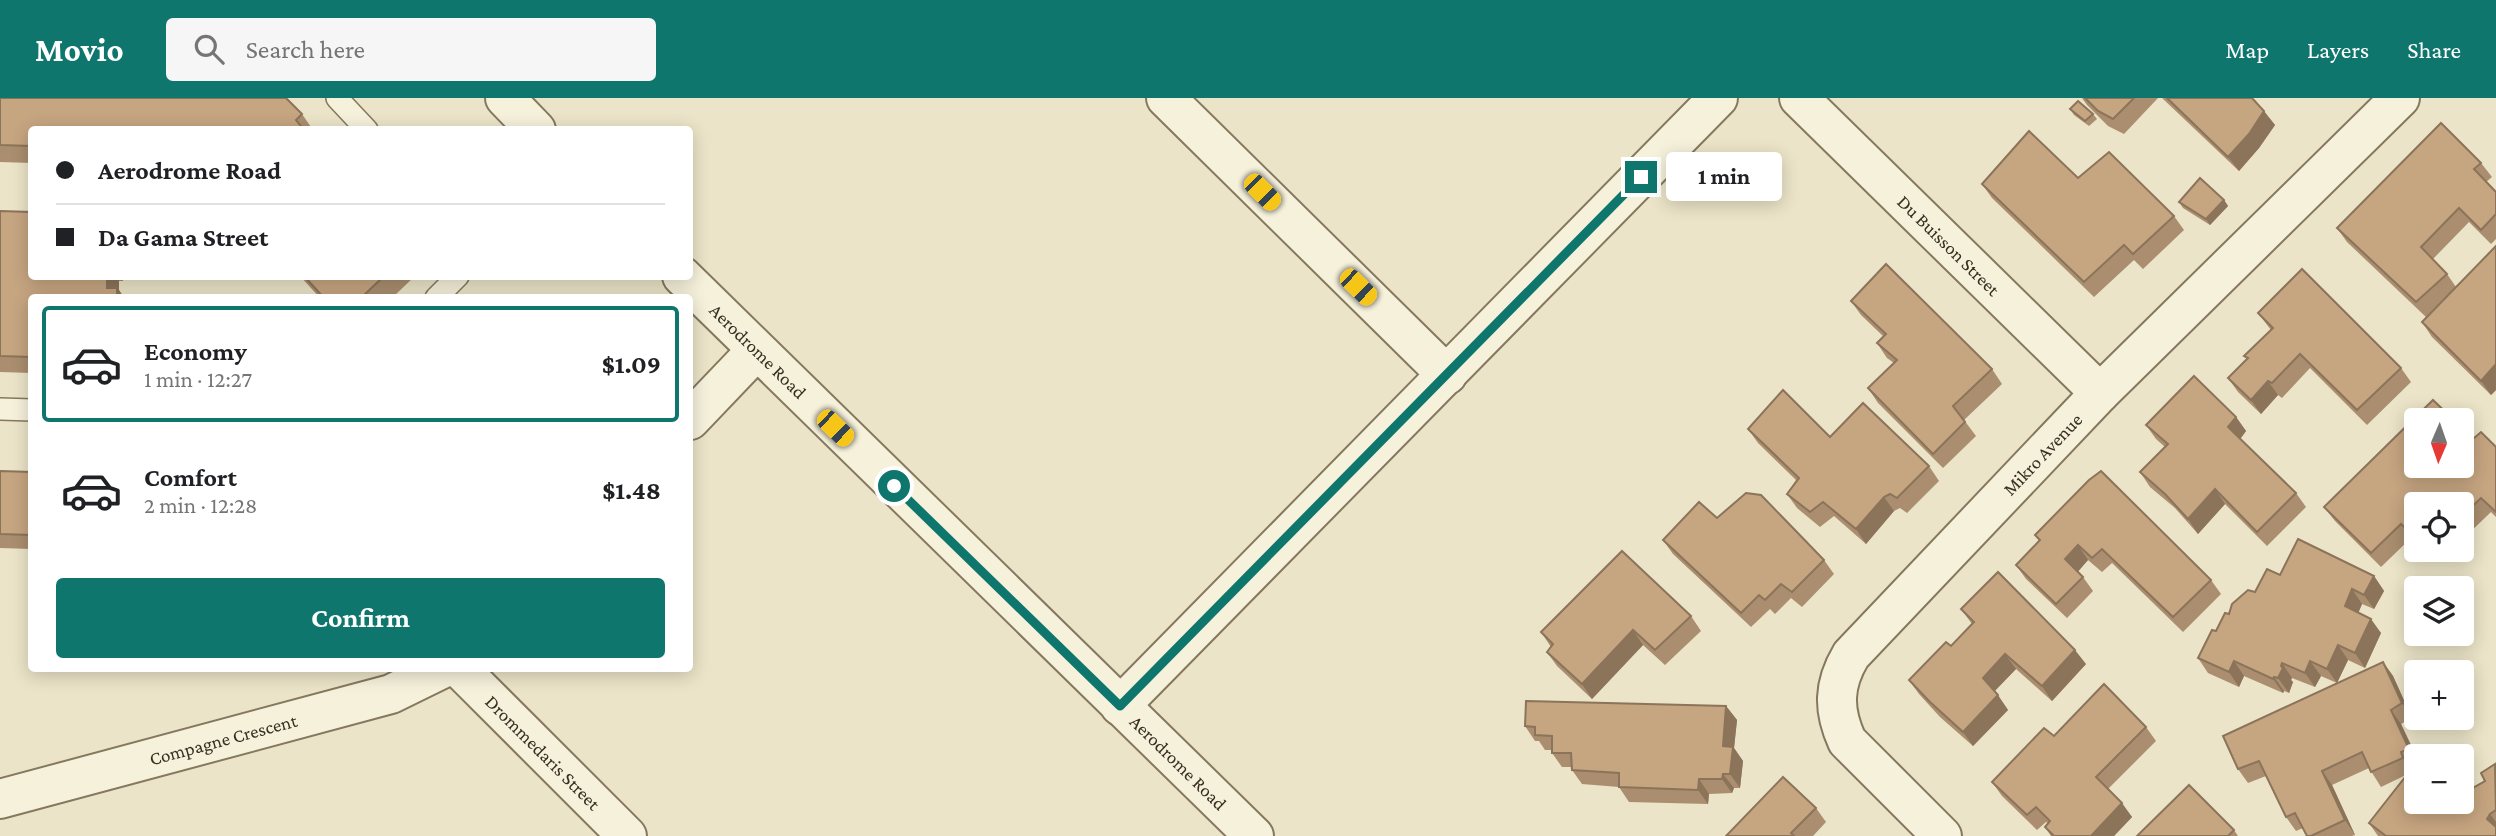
<!DOCTYPE html>
<html lang="en">
<head>
<meta charset="utf-8">
<style>
	:root { --surface:#fff; --page:#f6f6f6; --text:#202124; --muted:#757577; --line:#e0e0e0; --accent:#0f766e }
	body { margin:0; font-family:"Crimson Pro",serif; background:var(--page); color:var(--text); height:100vh; display:flex; flex-direction:column; font-size:26px; white-space:nowrap }
	* { box-sizing:border-box; margin:0 }
	p { font-size:23px; color:var(--muted) }
	.icon { flex:none; width:38px; height:38px; fill:none; stroke:currentColor; stroke-width:2; stroke-linecap:round; stroke-linejoin:round }
	.map { position:relative; flex:1; overflow:hidden }
	.details { position:absolute; left:28px; top:196px; width:665px; height:378px; display:flex; flex-direction:column; background:var(--surface); border-radius:7px; box-shadow:0 4px 18px #0003 }
	.details>* { flex:none }
	.hud { position:absolute; left:28px; top:28px; width:665px; height:154px; border-radius:7px; box-shadow:0 4px 18px #0003; display:grid; align-content:center; height:154px; padding:0 28px; background:var(--surface) }
	.needle { width:46px; rotate:182deg }
	.buttons { position:absolute; left:2404px; top:310px; display:grid; gap:14px }
	.buttons a { display:grid; place-items:center; width:70px; height:70px; border-radius:7px; background:var(--surface); box-shadow:0 4px 18px #0003; font-size:35px }
	.end { position:absolute; width:32px; height:32px; margin:-16px; border:9px solid #0f766e; background:#fff; box-shadow:0 0 0 4px #fff }
	.from { border-radius:50% }
	.bubble { position:absolute; height:49px; border-radius:7px; background:var(--surface); box-shadow:0 4px 18px #0003; font-size:23px; font-weight:700; line-height:49px; text-align:center }
	.car { position:absolute; width:21px; height:42px; margin:-21px -10px; border-radius:9px; box-shadow:0 0 5px 2px #0007; background:linear-gradient(#f5c518 24%,#345 0 40%,#f5c518 0 76%,#345 0 86%,#f5c518 0) }
	.hud b { display:flex; align-items:center; gap:24px; height:66px; font-size:26px }
	.hud b+b { border-top:2px solid var(--line) }
	.hud i { width:18px; height:18px; background:var(--text) }
	ul { padding:12px 0 0; list-style:none }
	li { display:flex; align-items:center; gap:21px; height:116px; margin:0 14px 10px; padding:0 14px; border:4px solid transparent; border-radius:7px }
	li div { flex:1 }
	li b { display:block; font-size:26px }
	li em { font-style:normal; font-weight:700 }
	li.selected { border-color:var(--accent) }
	li>.icon { width:63px; height:63px; stroke-width:1.5 }
	.action { display:flex; gap:14px; margin-top:auto; padding:14px 28px }
	.action a { flex:1; height:80px; border-radius:7px; background:var(--accent); color:#fff; font-size:28px; font-weight:700; line-height:80px; text-align:center }
	header { display:flex; align-items:center; gap:42px; box-sizing:border-box; height:98px; padding:0 35px; background:var(--accent); color:#fff }
	header strong { font-size:33px }
	nav { display:flex; gap:38px; margin-inline-start:auto; font-size:24px }
	.search { width:490px; height:63px; background:var(--page); display:flex; align-items:center; gap:18px; box-sizing:border-box; padding:0 24px; border-radius:7px; color:var(--muted); font-size:26px }
	.map>svg:first-child { display:block }
</style>
</head>
<body>
<header>
<strong>Movio</strong>
<div class="search"><svg class="icon" aria-label="search" viewBox="0 0 24 24"><circle cx="10" cy="10" r="6"/><path d="M15 15l6 6"/></svg>Search here</div>
<nav><a>Map</a><a>Layers</a><a>Share</a></nav>
</header>
<div class="map">
<svg width="2496" height="738" viewBox="0 0 2496 738">
	<rect width="100%" height="100%" fill="#ebe4c8"/>
	<g fill="none" stroke-linecap="round" stroke-linejoin="round">
		<defs>
			<g id="service">
				<path d="M337 0 367 32"/>
				<path d="M436 200 458 178"/>
				<path d="M0 311 32 312"/>
			</g>
			<g id="minor">
				<path d="M505 0 536 32"/>
				<path d="M1166 0 1447 277"/>
				<path id="s1" d="M1799 0 2100 295"/>
				<path id="s2" d="M682 178 1254 738"/>
				<path d="M690 322 756 253"/>
				<path id="s3" d="M459 570 627 738"/>
				<path d="M1120 608 1718 0"/>
				<path id="s4" d="M0 701 391 596 444 570"/>
				<path id="s5" d="M1942 738 1847 643C1833 612 1833 587 1851 557L2100 295 2400 0"/>
			</g>
		</defs>
		<use href="#service" stroke="#86785f" stroke-width="24"/>
		<use href="#minor" stroke="#86785f" stroke-width="42"/>
		<use href="#service" stroke="#f6f1db" stroke-width="21"/>
		<use href="#minor" stroke="#f6f1db" stroke-width="38"/>
	</g>
	<g fill="#aa8e6f">
		<path d="M0 0 302 16 313 32H32V65L0 64Z"/>
		<path d="M2082 0H2158L2124 36 2108 28 2087 7Z"/>
		<path d="M2162 0H2252L2275 27 2259 50 2239 73Z"/>
		<path d="M2070 11 2093 16 2097 21 2089 28 2074 17Z"/>
		<path d="M2481 65 2492 79 2486 84 2496 94V141L2491 146 2469 124 2433 161 2447 176 2456 189 2496 148V292L2491 297 2432 239 2422 224 2439 206 2426 219 2347 144 2337 130Z"/>
		<path d="M2078 80 2174 118 2184 132 2143 171 2134 162 2094 199 1992 100 1982 86Z"/>
		<path d="M2224 102 2228 108 2210 127 2183 110 2179 104Z"/>
		<path d="M0 113 32 178H123V183H119V192L124 200H32V275L0 274Z"/>
		<path d="M300 178H415L392 200H320Z"/>
		<path d="M1851 203 1992 271 2002 286 1964 322 1976 338 1943 370 1878 305 1868 290 1894 265 1887 260 1877 245 1884 239 1861 217Z"/>
		<path d="M2258 215 2401 270 2411 284 2367 327 2310 270 2282 300 2278 297 2261 316 2238 294 2228 280 2247 261 2244 258 2271 232Z"/>
		<path d="M2236 319 2246 333 2240 341 2296 395 2306 409 2267 448 2225 406 2198 436 2175 410 2150 389 2140 374 2165 349 2156 341 2146 327Z"/>
		<path d="M1748 331 1830 339 1929 368 1939 383 1907 415 1900 410 1894 413 1866 446 1834 418 1820 429 1797 410 1787 396 1796 382 1758 345Z"/>
		<path d="M2496 349V419L2491 414 2466 438 2462 433V406H2417V446L2411 440 2381 469 2335 423 2324 409Z"/>
		<path d="M0 373 32 374V451L0 450Z"/>
		<path d="M2089 382 2211 482 2221 496 2183 534 2112 465 2102 474 2088 462 2078 473 2083 479 2093 493 2067 520 2026 481 2016 467 2039 443 2035 437Z"/>
		<path d="M1717 420 1824 462 1834 476 1802 509 1791 500 1775 516 1770 511 1751 529 1673 456 1663 442Z"/>
		<path d="M2280 477 2374 478 2384 493 2374 511 2362 506 2358 515 2381 535 2365 570 2348 562 2337 585 2383 564 2393 578 2412 620 2401 626 2417 659V704H2462L2485 683 2496 667V738H2378L2369 725 2406 677 2381 689 2369 670 2332 687 2355 737 2352 738H2307L2303 730 2296 733 2286 719 2266 678 2248 685 2238 671 2337 585 2321 578 2315 589 2292 580 2291 582 2293 584 2289 595 2284 593 2283 595 2244 578 2239 589 2208 575 2198 560 2229 516 2255 494Z"/>
		<path d="M1961 511 2086 566 2052 603 2016 571 1994 593 2008 612 1973 648 1940 619 1919 596 1909 582 1951 548 1972 526Z"/>
		<path d="M1691 518 1701 533 1665 567 1643 547 1592 601 1557 568 1547 554 1551 549 1541 534Z"/>
		<path d="M1726 608 1737 622 1734 650 1743 663 1740 690H1734L1732 695 1709 696 1708 706 1629 704 1619 689 1582 686 1572 672V669H1562L1552 655V652H1545L1539 643H1535L1525 628Z"/>
		<path d="M2146 629 2156 643 2108 691 2132 719 2114 738H2051L2045 729 2048 725 2046 724 2037 732 2002 698 1992 684 2054 638Z"/>
		<path d="M1816 710 1826 724 1813 738H1726Z"/>
		<path d="M2234 732 2238 738H2137Z"/>
	</g>
	<g fill="#8b745a">
		<path d="M2264 13 2275 27 2259 50 2239 73 2228 59Z"/>
		<path d="M2224 102 2228 108 2210 127 2206 121Z"/>
		<path d="M107 178H116L119 183V192L124 200H113L107 190Z"/>
		<path d="M2496 266V292L2491 297 2481 283Z"/>
		<path d="M2268 283 2278 297 2261 316 2251 302Z"/>
		<path d="M2236 319 2246 333 2238 344 2228 329Z"/>
		<path d="M2215 391 2225 406 2198 436 2188 421Z"/>
		<path d="M1884 399 1894 413 1866 446 1856 431Z"/>
		<path d="M2078 447 2088 462 2076 476 2065 461Z"/>
		<path d="M2374 478 2384 493 2374 511 2364 497Z"/>
		<path d="M2352 491 2362 506 2355 523 2345 508Z"/>
		<path d="M2371 521 2381 535 2365 570 2355 555Z"/>
		<path d="M1633 532 1643 547 1592 601 1582 586Z"/>
		<path d="M2338 547 2348 562 2337 585 2327 571Z"/>
		<path d="M2075 552 2086 566 2052 603 2042 588Z"/>
		<path d="M2005 556 2016 571 1993 595 1983 580Z"/>
		<path d="M2234 563 2244 578 2239 589 2229 574Z"/>
		<path d="M2310 563 2321 578 2315 589 2305 575Z"/>
		<path d="M2383 564 2393 578 2412 620 2402 605Z"/>
		<path d="M2282 565 2292 580 2291 582 2293 584 2289 595 2278 580Z"/>
		<path d="M2274 579 2284 593 2283 595 2273 581Z"/>
		<path d="M1998 597 2008 612 1973 648 1963 634Z"/>
		<path d="M1726 608 1737 622 1734 650 1743 663 1740 690 1730 676 1723 648Z"/>
		<path d="M2391 612 2401 626 2417 661 2409 651Z"/>
		<path d="M2401 654 2411 668 2413 674 2403 660Z"/>
		<path d="M2322 673 2332 687 2355 737 2345 722Z"/>
		<path d="M1723 676 1734 690 1732 695 1722 681Z"/>
		<path d="M1699 681 1709 696 1708 706 1698 692Z"/>
		<path d="M2122 705 2132 719 2114 738H2091Z"/>
		<path d="M2490 716 2496 724V734L2487 721Z"/>
	</g>
	<g fill="#c6a581" stroke="#8b745a" stroke-width="2">
		<path d="M0 0H286L302 16 296 22 304 32H32V48L0 47Z"/>
		<path d="M2085 0H2134L2113 21 2098 13Z"/>
		<path d="M2167 0H2252L2264 13 2249 36 2228 59Z"/>
		<path d="M2078 3 2093 16 2085 23 2070 11Z"/>
		<path d="M2441 25 2481 65 2474 71 2496 94V116L2481 132 2459 110 2421 149 2447 176 2416 204 2337 130Z"/>
		<path d="M2029 33 2078 80 2109 54 2174 118 2133 156 2124 147 2084 184 1982 86Z"/>
		<path d="M2200 80 2224 102 2206 121 2179 104Z"/>
		<path d="M0 113 32 114V178H107V190H117V200H32V259L0 258Z"/>
		<path d="M2496 148V266L2481 283 2422 224Z"/>
		<path d="M1886 166 1992 271 1953 308 1965 324 1933 356 1868 290 1897 262 1877 245 1886 236 1851 203Z"/>
		<path d="M2302 171 2401 270 2357 312 2300 256 2272 285 2268 283 2251 302 2228 280 2248 260 2244 258 2273 230 2258 215Z"/>
		<path d="M304 178H384L361 200H324Z"/>
		<path d="M2194 278 2236 319 2228 329 2296 395 2257 434 2215 391 2188 421 2165 396 2140 374 2168 346 2146 327Z"/>
		<path d="M1783 292 1830 339 1863 305 1929 368 1897 400 1890 396 1884 399 1856 431 1823 404 1810 414 1787 396 1799 380 1748 331Z"/>
		<path d="M2433 302 2454 322H2417V368H2462V330L2473 341 2481 334 2496 349V414L2481 400 2462 418V406H2417V436L2414 438 2401 426 2371 455 2324 409Z"/>
		<path d="M0 373 32 374V437L0 436Z"/>
		<path d="M2101 373 2211 482 2173 519 2102 451 2092 460 2078 447 2065 461 2083 479 2056 506 2016 467 2040 442 2035 437 2089 382Z"/>
		<path d="M1746 395 1761 397 1824 462 1792 494 1781 486 1765 502 1759 497 1741 515 1663 442 1699 404 1717 420Z"/>
		<path d="M2298 441 2374 478 2364 497 2352 491 2345 508 2371 521 2355 555 2338 547 2327 571 2310 563 2305 575 2282 565 2281 568 2283 570 2278 580 2274 579 2273 581 2234 563 2229 574 2198 560 2212 532 2216 533 2225 515 2229 516 2232 506 2248 492 2255 494 2267 471 2280 477Z"/>
		<path d="M1622 453 1691 518 1655 552 1633 532 1582 586 1547 554 1553 546 1541 534Z"/>
		<path d="M1998 474 2075 552 2042 588 2005 556 1983 580 1998 597 1963 634 1930 604 1909 582 1946 544 1951 548 1974 524 1961 511Z"/>
		<path d="M2383 564 2402 605 2391 612 2409 651 2401 654 2403 660 2371 674 2362 654 2322 673 2345 722 2311 738H2307L2295 715 2286 719 2259 663 2238 671 2223 638Z"/>
		<path d="M2104 586 2146 629 2096 679 2122 705 2091 738H2054L2045 729 2050 723 2036 709 2027 717 1992 684 2044 630 2054 638Z"/>
		<path d="M1526 603 1726 608 1723 648 1733 649 1730 676H1723L1722 681H1699L1698 692 1619 689V675L1572 672 1571 655H1552V638L1535 637V629L1525 628Z"/>
		<path d="M2417 664V704H2462V702L2471 691 2485 683 2481 675 2495 666 2496 712 2490 716 2487 721 2496 729V738H2386L2369 725Z"/>
		<path d="M1783 679 1816 710 1791 735 1794 738H1726Z"/>
		<path d="M2189 687 2234 732 2228 738H2137Z"/>
	</g>
	<g fill="none" stroke-linecap="round" stroke-linejoin="round">
		<path stroke="#0f766e" stroke-width="9" d="M894 388 1120 608 1641 79"/>
	</g>
	<g text-anchor="middle" dominant-baseline="central" stroke-width="5" stroke-linejoin="round" paint-order="stroke">
		<g font-size="19" fill="#382e21" stroke="#f3eed7">
			<text stroke="none"><textPath href="#s1" startOffset="210">Du Buisson Street</textPath></text>
			<text stroke="none"><textPath href="#s2" startOffset="107">Aerodrome Road</textPath></text>
			<text stroke="none"><textPath href="#s5" startOffset="502">Mikro Avenue</textPath></text>
			<text stroke="none"><textPath href="#s4" startOffset="231">Compagne Crescent</textPath></text>
			<text stroke="none"><textPath href="#s3" startOffset="119">Drommedaris Street</textPath></text>
			<text stroke="none"><textPath href="#s2" startOffset="695">Aerodrome Road</textPath></text>
		</g>
	</g>
</svg>
<div class="buttons">
<a><svg class="needle" viewBox="-14 -14 28 28"><path d="M0-13l5 13h-10z" fill="#e53935"/><path d="M0 13l5-13h-10z" fill="#757577"/></svg></a>
<a><svg class="icon" aria-label="locate" viewBox="0 0 24 24"><circle cx="12" cy="12" r="6"/><path d="M12 2v4M12 18v4M2 12h4M18 12h4"/></svg></a>
<a><svg class="icon" aria-label="layers" viewBox="0 0 24 24"><path d="M12 4l9 5-9 5-9-5zM3 14l9 5 9-5"/></svg></a>
<a>+</a>
<a>−</a>
</div>
<i class="end from" style="left:894px;top:388px"></i>
<i class="end" style="left:1641px;top:79px"></i>
<div class="bubble" style="left:1666px;top:54px;width:116px">1 min</div>
<i class="car" style="left:1262px;top:94px;rotate:135deg"></i>
<i class="car" style="left:1358px;top:189px;rotate:134deg"></i>
<i class="car" style="left:835px;top:330px;rotate:134deg"></i>
<div class="hud">
<b><i class="from"></i>Aerodrome Road</b>
<b><i></i>Da Gama Street</b>
</div>
<section class="details">
<ul>
<li class="selected"><svg class="icon" aria-label="car" viewBox="0 0 24 24"><path d="M5 17H2v-5l4-1 3-4h7l3 4 3 1v5h-3M9 17h6M6 11h13"/><circle cx="7" cy="17" r="2"/><circle cx="17" cy="17" r="2"/></svg><div><b>Economy</b><p>1 min · 12:27</p></div><em>$1.09</em></li>
<li><svg class="icon" aria-label="car" viewBox="0 0 24 24"><path d="M5 17H2v-5l4-1 3-4h7l3 4 3 1v5h-3M9 17h6M6 11h13"/><circle cx="7" cy="17" r="2"/><circle cx="17" cy="17" r="2"/></svg><div><b>Comfort</b><p>2 min · 12:28</p></div><em>$1.48</em></li>
</ul>
<div class="action"><a>Confirm</a></div>
</section>
</div>
</body>
</html>
